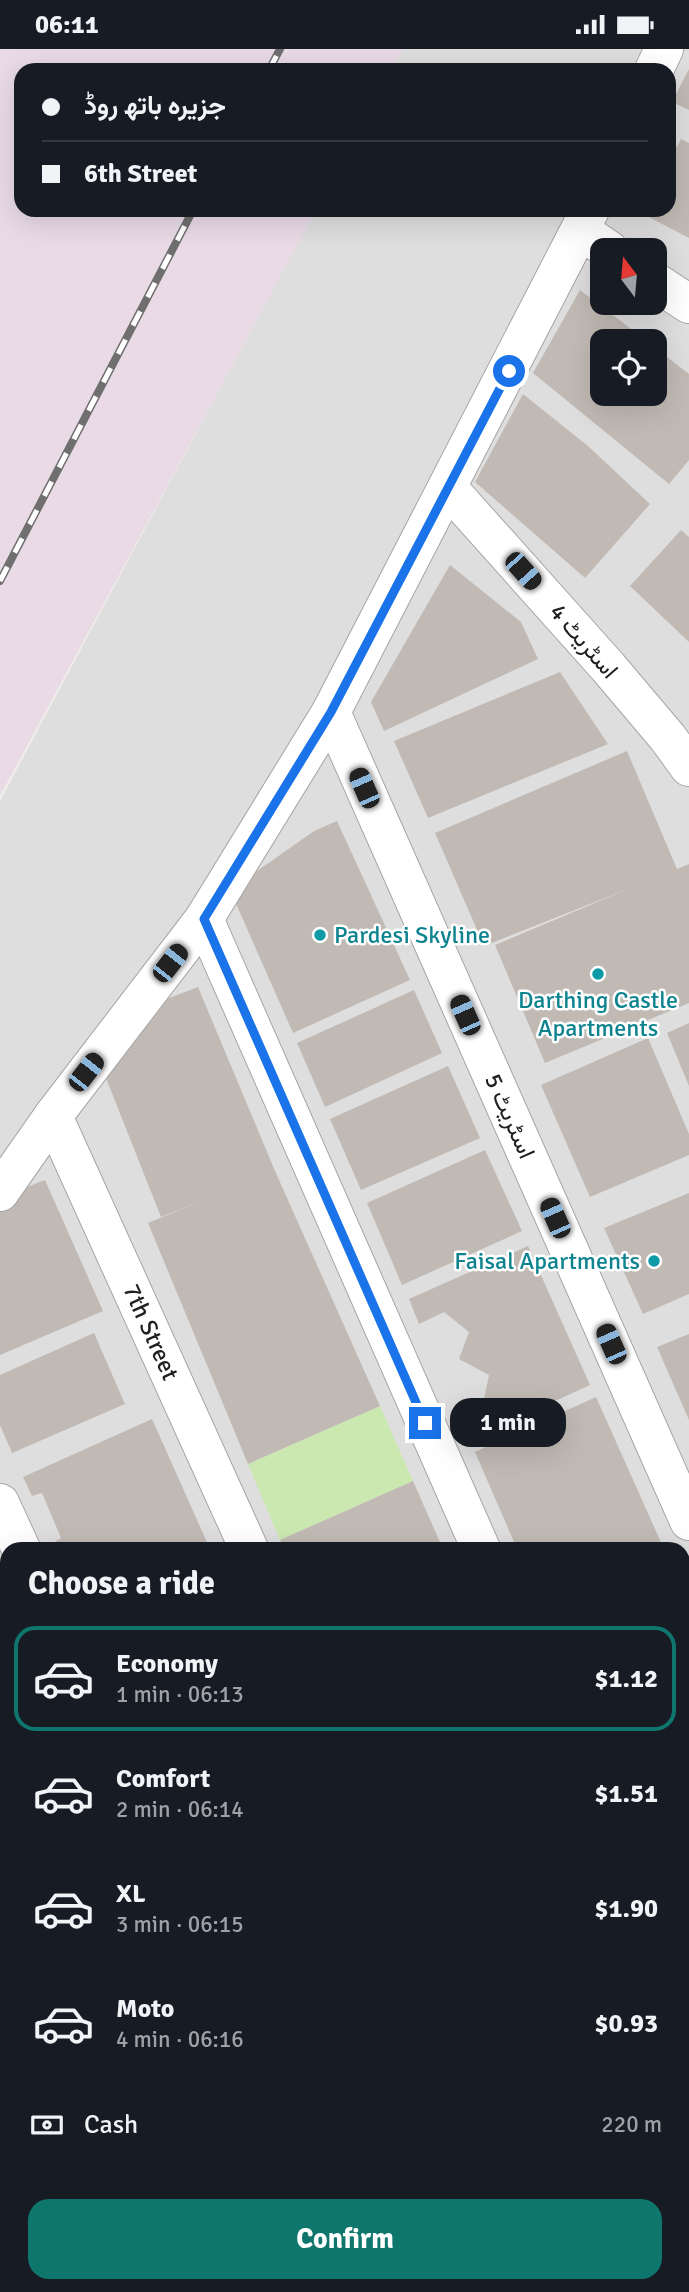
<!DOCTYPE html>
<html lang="en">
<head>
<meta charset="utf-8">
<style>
	:root { --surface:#171b24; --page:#242831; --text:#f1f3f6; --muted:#9ea1a6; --line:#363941; --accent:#0f766e }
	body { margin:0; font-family:Signika,Vazirmatn,sans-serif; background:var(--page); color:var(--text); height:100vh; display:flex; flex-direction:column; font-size:26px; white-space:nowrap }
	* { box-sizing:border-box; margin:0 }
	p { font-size:23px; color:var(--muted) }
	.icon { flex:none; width:38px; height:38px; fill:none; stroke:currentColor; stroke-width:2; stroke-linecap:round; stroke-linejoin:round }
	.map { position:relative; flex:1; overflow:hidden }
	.side { position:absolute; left:0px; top:1493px; width:690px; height:751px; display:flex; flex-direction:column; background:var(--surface); border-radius:21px 21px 0 0; box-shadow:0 7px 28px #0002 }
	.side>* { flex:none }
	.top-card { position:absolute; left:14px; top:14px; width:662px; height:154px; border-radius:21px; box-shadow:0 7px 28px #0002; display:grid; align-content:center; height:154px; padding:0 28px; background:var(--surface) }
	.needle { width:46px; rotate:344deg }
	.fabs { position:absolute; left:590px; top:189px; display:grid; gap:14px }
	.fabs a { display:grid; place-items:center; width:77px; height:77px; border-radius:14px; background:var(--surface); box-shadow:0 7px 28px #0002; font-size:35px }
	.end { position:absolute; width:32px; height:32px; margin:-16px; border:9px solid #1a73e8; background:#fff; box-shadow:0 0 0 4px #fff }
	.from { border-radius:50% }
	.bubble { position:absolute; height:49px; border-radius:21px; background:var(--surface); box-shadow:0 7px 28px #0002; font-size:23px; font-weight:700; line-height:49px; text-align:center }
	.car { position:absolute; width:21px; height:42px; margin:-21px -10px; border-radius:9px; box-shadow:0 0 5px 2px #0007; background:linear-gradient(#222 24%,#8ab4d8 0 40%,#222 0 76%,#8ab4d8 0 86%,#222 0) }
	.top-card b { display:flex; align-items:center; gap:24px; height:66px; font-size:26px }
	.top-card b+b { border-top:2px solid var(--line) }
	.top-card i { width:18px; height:18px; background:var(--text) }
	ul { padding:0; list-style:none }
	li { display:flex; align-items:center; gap:21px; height:105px; margin:0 14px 10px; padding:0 14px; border:4px solid transparent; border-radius:21px }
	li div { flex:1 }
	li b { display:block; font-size:26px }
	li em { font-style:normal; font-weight:700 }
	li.active { border-color:var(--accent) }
	li>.icon { width:63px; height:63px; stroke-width:1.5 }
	h2 { padding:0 28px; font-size:32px; line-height:84px }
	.pay { display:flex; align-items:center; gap:18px; height:77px; padding:0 28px; font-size:26px }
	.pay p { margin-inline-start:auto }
	.button { display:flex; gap:14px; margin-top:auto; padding:14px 28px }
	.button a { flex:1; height:80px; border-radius:21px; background:var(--accent); color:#fff; font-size:28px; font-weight:700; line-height:80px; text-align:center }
	.status { display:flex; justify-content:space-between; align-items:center; height:49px; padding:0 35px; background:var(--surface); direction:ltr }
	.status svg { height:19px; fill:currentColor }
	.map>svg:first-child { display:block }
</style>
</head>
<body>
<div class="status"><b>06:11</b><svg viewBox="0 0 49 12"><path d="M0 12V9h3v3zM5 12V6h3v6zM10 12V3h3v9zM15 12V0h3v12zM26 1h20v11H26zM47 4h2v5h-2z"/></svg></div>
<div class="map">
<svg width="689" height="2243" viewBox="0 0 689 2243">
	<rect width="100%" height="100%" fill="#f0eee8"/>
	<path fill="#dfdede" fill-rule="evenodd" d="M400 0H689V2243H0V752L315 161H668V21H389ZM602 201H654V254H602ZM602 292H654V345H602ZM7 1500H682V2236H7Z"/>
	<path fill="#e9dae6" d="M0 0H403L392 21H21V161H316L0 747Z"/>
	<path fill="#cce8b1" d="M380 1357 413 1432 280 1491 248 1415Z"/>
	<g fill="#c1bab4">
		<path d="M689 20V61L672 53Z"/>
		<path d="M681 90 689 94V189L643 165 645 161H668V114Z"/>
		<path d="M580 241 647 292H602V345H654V298L689 325V411L669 435 533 324Z"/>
		<path d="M523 345 588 397 650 455 585 529 475 433Z"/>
		<path d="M681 481 689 488V593L630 537Z"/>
		<path d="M450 516 521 573 538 610 384 682 371 653Z"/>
		<path d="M560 623 608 695 428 769 394 692Z"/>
		<path d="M627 702 677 820 689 815V954L545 1014 495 896 628 840 484 897 435 784Z"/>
		<path d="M337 772 410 931 293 984 230 841 314 782Z"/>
		<path d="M198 938 275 1122 380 1357 248 1415 148 1174 202 1152 161 1168 100 1014 138 961Z"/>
		<path d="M414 941 442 1004 325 1058 297 994Z"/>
		<path d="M689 974V1037L667 984Z"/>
		<path d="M648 989 689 1085V1106L590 1148 541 1036Z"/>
		<path d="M448 1017 480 1089 361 1141 330 1070Z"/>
		<path d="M485 1101 522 1182 402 1236 367 1154Z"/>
		<path d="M45 1131 103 1262 0 1306V1163L14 1143Z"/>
		<path d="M689 1144V1245L643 1265 604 1179Z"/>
		<path d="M528 1197 590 1336 470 1391 460 1368 483 1355 489 1326 459 1310 469 1283 444 1263 419 1275 409 1250Z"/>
		<path d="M94 1284 125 1355 12 1404 0 1376V1326Z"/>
		<path d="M689 1285V1371L657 1298Z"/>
		<path d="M596 1348 664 1500H517L475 1403Z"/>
		<path d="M152 1370 210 1500H56L53 1494 61 1489 42 1444 32 1447 23 1428Z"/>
		<path d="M413 1432 443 1500H284L280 1491Z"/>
		<path d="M0 1536 7 1552V1585L0 1588Z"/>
		<path d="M7 1612V1772L0 1775V1615Z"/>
		<path d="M682 1739 689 1754V1791L682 1793Z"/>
		<path d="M689 1799V1872L682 1858V1802Z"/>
		<path d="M689 2088V2157L682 2160V2090Z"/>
		<path d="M402 2236H515V2237L499 2243H405Z"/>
	</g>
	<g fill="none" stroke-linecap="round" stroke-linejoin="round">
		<defs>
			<g id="minor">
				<path d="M654 21 664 0"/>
				<path d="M581 182 609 201"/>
				<path d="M654 232 689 255"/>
				<path d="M448 439 608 618 668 689 689 718"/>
				<path d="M331 663 689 1472"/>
				<path d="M204 870 481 1500"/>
				<path d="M53 1067 249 1500"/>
				<path d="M0 1143 53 1067 204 870 331 663 590 161"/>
				<path d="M0 1454 21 1500"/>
				<path d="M682 1539 689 1536"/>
				<path d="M0 1829 7 1826"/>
				<path d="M0 1950 7 1966"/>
				<path d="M682 1956 689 1971"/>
				<path d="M682 2217 689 2214"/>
				<path d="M128 2236 131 2243"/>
				<path d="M355 2236 358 2243"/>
				<path d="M581 2236 584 2243"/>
				<path d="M625 2243 639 2236"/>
			</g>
		</defs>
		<use href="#minor" stroke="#a5a5a5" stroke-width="40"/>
		<use href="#minor" stroke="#fff" stroke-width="38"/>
		<defs>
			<g id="rail">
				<path d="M269 21 280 0"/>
				<path d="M0 532 193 161"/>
			</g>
		</defs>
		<use href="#rail" stroke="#6f6f6f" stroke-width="8"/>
		<use href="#rail" stroke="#fff" stroke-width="5" stroke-dasharray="16" stroke-linecap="butt"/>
	</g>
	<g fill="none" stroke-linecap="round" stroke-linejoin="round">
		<path stroke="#1a73e8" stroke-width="9" d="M425 1374 204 870 331 663 509 322"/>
	</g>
	<g fill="#0f9aa8" stroke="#fff" stroke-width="2.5">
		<circle cx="320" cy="886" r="7"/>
		<circle cx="598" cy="925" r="7"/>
		<circle cx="654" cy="1212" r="7"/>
	</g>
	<g text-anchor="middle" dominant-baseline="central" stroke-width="5" stroke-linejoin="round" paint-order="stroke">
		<g font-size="24" fill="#212121" stroke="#fff">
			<text transform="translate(584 592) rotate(49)">اسٹریٹ 4</text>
			<text transform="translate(510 1067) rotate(66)">اسٹریٹ 5</text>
			<text transform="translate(151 1283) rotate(66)">7th Street</text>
		</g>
		<g font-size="24" fill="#0d838f" stroke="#fff" text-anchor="start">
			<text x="334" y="886">Pardesi Skyline</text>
			<text x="598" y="951" text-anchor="middle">Darthing Castle<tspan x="598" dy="28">Apartments</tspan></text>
			<text x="640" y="1212" text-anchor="end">Faisal Apartments</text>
		</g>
	</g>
</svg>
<div class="fabs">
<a><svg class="needle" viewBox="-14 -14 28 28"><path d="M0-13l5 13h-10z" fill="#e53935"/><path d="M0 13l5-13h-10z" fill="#9ea1a6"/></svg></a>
<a><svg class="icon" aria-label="locate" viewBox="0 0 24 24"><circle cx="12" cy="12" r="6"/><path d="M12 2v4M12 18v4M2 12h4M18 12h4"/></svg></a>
</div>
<i class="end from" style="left:509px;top:322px"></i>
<i class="end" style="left:425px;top:1374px"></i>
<div class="bubble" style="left:450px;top:1349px;width:116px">1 min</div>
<i class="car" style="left:523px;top:522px;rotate:138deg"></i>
<i class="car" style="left:364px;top:739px;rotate:336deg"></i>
<i class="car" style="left:170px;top:914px;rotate:38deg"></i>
<i class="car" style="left:465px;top:966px;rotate:336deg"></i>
<i class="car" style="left:86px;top:1023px;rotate:38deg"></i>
<i class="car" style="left:555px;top:1169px;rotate:336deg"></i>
<i class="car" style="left:611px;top:1295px;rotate:336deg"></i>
<div class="top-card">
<b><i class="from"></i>جزیرہ باتھ روڈ</b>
<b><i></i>6th Street</b>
</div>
<section class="side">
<h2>Choose a ride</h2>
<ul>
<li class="active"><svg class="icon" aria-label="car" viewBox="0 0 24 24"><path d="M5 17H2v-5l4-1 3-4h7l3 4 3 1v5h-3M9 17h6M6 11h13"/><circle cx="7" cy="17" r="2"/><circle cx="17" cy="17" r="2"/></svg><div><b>Economy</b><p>1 min · 06:13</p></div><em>$1.12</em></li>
<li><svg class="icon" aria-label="car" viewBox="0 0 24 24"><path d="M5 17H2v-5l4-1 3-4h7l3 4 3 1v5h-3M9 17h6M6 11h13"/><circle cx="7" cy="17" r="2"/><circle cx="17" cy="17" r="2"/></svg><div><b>Comfort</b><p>2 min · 06:14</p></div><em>$1.51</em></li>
<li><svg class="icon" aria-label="car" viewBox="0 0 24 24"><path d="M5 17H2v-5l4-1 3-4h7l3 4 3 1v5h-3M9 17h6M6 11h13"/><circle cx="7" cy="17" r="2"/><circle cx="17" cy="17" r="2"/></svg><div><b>XL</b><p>3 min · 06:15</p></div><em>$1.90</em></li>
<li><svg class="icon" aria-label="car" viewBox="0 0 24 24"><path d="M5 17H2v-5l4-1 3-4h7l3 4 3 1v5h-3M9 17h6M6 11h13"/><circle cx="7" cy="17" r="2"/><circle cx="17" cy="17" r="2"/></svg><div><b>Moto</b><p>4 min · 06:16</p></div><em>$0.93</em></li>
</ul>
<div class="pay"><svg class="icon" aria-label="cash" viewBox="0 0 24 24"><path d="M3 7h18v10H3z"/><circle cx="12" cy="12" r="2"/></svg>Cash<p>220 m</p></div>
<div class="button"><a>Confirm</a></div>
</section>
</div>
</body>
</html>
